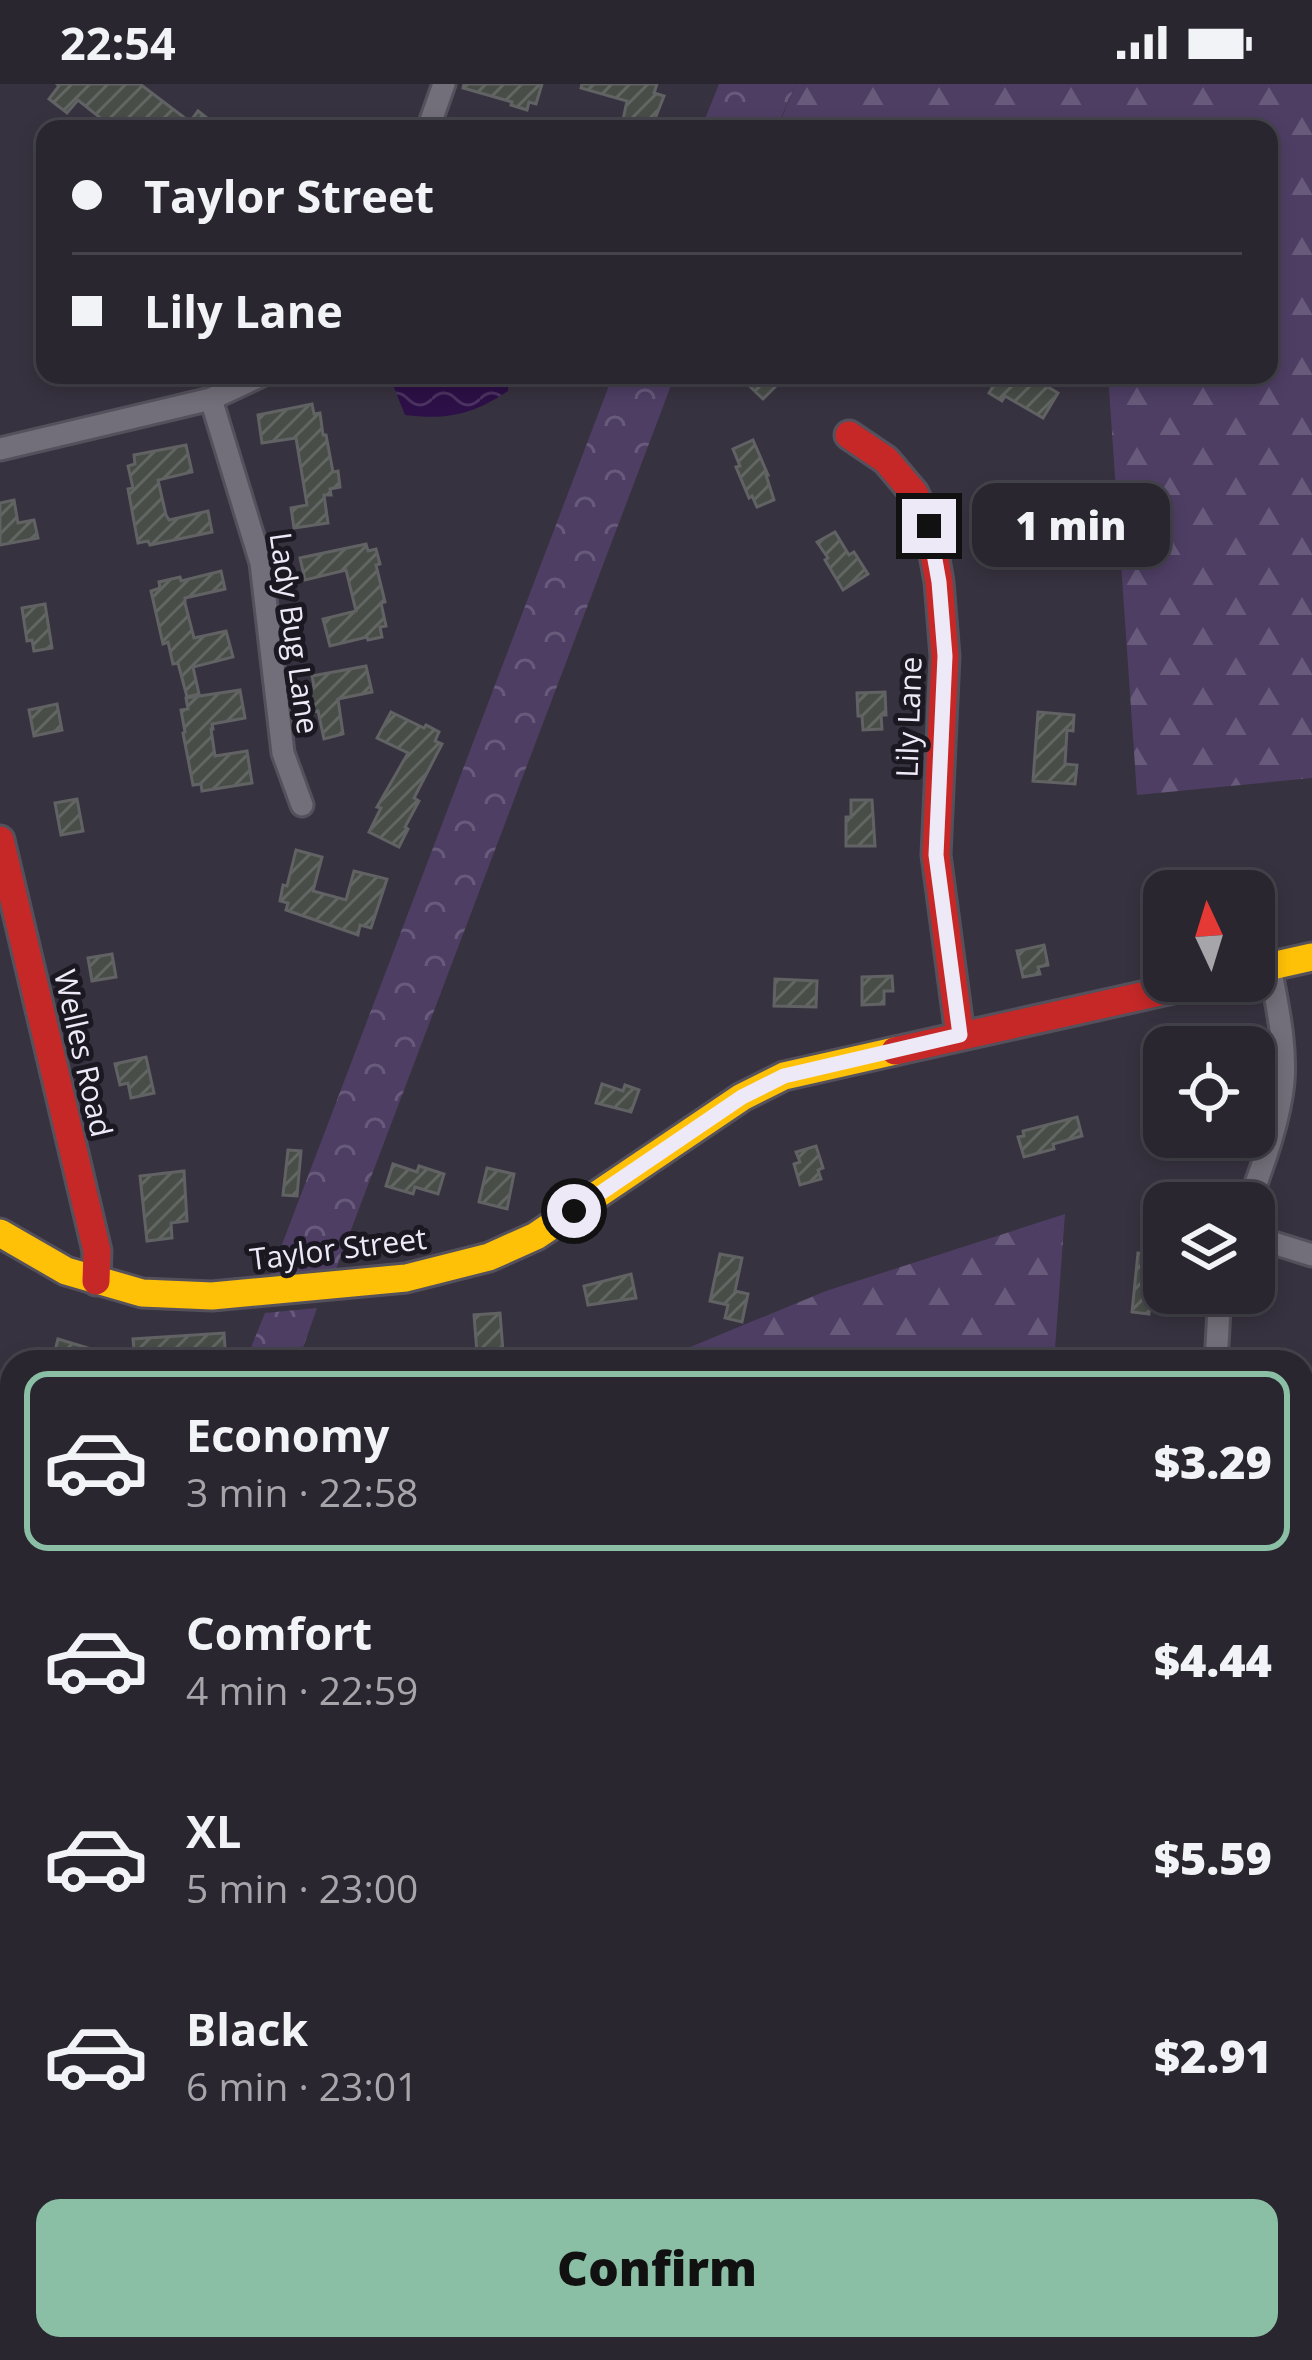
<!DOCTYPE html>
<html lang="en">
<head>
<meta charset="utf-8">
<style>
	:root { --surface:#29262f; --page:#312e37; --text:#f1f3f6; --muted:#a5a5aa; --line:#45434b; --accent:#8abfa5 }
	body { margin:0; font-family:"Open Sans",sans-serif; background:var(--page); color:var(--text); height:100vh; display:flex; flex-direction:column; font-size:45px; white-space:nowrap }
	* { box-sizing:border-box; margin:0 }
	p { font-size:39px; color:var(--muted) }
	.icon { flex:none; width:66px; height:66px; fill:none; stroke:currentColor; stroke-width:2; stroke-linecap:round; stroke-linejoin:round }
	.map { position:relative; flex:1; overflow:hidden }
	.drawer { position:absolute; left:0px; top:1266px; width:1314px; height:1011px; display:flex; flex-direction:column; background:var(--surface); border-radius:36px 36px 0 0; box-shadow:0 6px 18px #0003,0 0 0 3px var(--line) }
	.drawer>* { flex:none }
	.hud { position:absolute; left:36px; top:36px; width:1242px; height:264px; border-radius:24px; box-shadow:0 6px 18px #0003,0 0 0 3px var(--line); display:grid; align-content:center; height:264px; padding:0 36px; background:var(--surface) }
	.needle { width:78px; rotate:356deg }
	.tools { position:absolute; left:1143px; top:786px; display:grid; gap:24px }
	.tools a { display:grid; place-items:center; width:132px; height:132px; border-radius:24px; background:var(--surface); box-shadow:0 6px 18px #0003,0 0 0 3px var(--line); font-size:60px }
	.end { position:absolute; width:54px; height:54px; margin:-27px; border:15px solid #eee9f7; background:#111; box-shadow:0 0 0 6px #111 }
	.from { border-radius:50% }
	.bubble { position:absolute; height:84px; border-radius:24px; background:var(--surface); box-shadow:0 6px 18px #0003,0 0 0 3px var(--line); font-size:39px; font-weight:800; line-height:84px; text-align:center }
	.hud b { display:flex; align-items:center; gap:42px; height:114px; font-size:45px }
	.hud b+b { border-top:3px solid var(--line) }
	.hud i { width:30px; height:30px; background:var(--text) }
	ul { padding:21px 0 0; list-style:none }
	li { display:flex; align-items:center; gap:36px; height:180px; margin:0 24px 18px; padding:0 12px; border:6px solid transparent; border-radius:24px }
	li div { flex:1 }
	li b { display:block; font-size:45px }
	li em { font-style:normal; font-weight:800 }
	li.current { border-color:var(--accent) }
	li>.icon { width:108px; height:108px; stroke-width:1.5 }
	.button { display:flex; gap:24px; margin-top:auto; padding:24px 36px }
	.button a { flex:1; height:138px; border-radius:24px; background:var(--accent); color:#111; font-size:48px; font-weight:800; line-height:138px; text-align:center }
	.status { display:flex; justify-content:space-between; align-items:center; height:84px; padding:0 60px; background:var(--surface); direction:ltr }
	.status svg { height:33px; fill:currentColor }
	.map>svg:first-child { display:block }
</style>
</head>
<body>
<div class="status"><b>22:54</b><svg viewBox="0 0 49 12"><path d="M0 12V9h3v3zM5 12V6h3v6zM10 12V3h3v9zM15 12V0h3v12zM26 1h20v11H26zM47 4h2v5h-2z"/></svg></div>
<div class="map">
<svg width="1312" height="2276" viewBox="0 0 1312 2276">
	<defs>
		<pattern id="forest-firs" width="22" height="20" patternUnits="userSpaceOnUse" patternTransform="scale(3)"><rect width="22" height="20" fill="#4e3e64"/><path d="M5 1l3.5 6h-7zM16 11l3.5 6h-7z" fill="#685a7b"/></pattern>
		<pattern id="park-crowns" width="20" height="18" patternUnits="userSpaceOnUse" patternTransform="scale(3)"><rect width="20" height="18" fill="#4e3e64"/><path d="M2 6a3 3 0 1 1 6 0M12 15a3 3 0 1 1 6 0" fill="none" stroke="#685a7b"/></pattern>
		<pattern id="water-waves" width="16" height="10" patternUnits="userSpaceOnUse" patternTransform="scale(3)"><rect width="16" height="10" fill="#2c1047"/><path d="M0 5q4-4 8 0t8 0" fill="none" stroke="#4b3362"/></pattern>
		<pattern id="building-hatch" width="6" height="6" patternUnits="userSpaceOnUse" patternTransform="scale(3)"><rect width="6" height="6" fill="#484d48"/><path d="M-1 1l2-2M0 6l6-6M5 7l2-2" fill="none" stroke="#636763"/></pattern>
	</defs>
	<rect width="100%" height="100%" fill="#37323f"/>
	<g fill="url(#forest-firs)">
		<path d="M796 0H1312V694L1137 711 1108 291H1269V45H777Z"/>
		<path d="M1065 1130 1054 1278H654L826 1207Z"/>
		<path d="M12 1697V1796L0 1792V1700Z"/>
	</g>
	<g fill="url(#park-crowns)">
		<path d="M719 0H796L776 45H701Z"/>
		<path d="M613 291H675L335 1188 270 1192Z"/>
		<path d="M317 1224 298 1278H245L265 1229Z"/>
		<path d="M12 1942V2131L0 2169V1980Z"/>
	</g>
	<path fill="url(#water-waves)" d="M389 291H509L508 307C472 331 447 336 405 331Z"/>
	<g fill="url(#building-hatch)" stroke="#616263" stroke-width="3">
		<path d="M57 0H140L190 38 198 27 221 45H97L103 36 78 16 67 29 49 15 59 2Z"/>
		<path d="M464 0H542L536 20 529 18 527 26 511 21 512 18 463 4Z"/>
		<path d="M582 0H657L654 9 664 12 651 45H621L627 17 581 4Z"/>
		<path d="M738 291H787L763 315Z"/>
		<path d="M1000 291H1028L1058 309 1043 334 1005 312 1002 317 989 309Z"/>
		<path d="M312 320 314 330 320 329 323 351H326L333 388 338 387 340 403 330 405 331 411H324L328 439 294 444 291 424 307 421 296 354 262 359 258 331Z"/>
		<path d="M753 356 768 391H766L774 416 757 423 752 412 749 414 736 383 740 382 733 365Z"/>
		<path d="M186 361 192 388 158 396 166 431 169 436 208 427 212 448 150 461 148 457 138 459 128 405 133 404 128 382 135 380 134 371Z"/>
		<path d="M14 416 18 439 34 436 38 454 0 461V419Z"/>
		<path d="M835 448 849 471 854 468 868 490 843 506 825 476 828 474 817 458Z"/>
		<path d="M366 460 368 467 376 465 380 480 376 481 385 518 381 519 386 542 380 543 382 553 368 556 367 553 330 562 323 535 356 527 346 486 305 496 300 474Z"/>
		<path d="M221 487 225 505 185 514V519L194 554 226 547 233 573 193 583 199 610 187 613 178 579 173 580 168 558 163 560 151 507 160 504 159 498 180 493 181 497Z"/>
		<path d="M45 520 52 564 34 567 32 556 27 557 22 524Z"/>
		<path d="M366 582 372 608 338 615 343 650 324 655 318 627 313 628 308 604 314 602 312 592Z"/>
		<path d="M240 606 245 634 212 640 213 645H211L215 672 247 667 252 699 202 707 201 700 193 701 183 649 185 648 181 626 188 625 186 614Z"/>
		<path d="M885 608 886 631H881L882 645 863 646 862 632H858L857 609Z"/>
		<path d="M57 620 62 646 34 652 29 626Z"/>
		<path d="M391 628 424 644 426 641 439 648 435 657 442 660 414 714 419 717 405 743 408 745 399 763 369 748 381 724 377 723 408 669 377 654Z"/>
		<path d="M1038 628 1074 631 1073 647 1067 646 1065 680 1077 681 1075 700 1033 697Z"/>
		<path d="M77 715 83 747 61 751 55 719Z"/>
		<path d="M851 716H872L875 762H846V733H851Z"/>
		<path d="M296 766 322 773 313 807 346 816 354 787 387 795 371 844 360 841 358 851 286 826 288 819 280 817 283 801 287 802Z"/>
		<path d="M1044 861 1048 881 1038 883 1040 890 1023 893 1017 867Z"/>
		<path d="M112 870 116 893 92 897 88 874Z"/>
		<path d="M892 892 893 907H884V920L862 921V893Z"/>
		<path d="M775 895 817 897 816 923 774 922Z"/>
		<path d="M146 973 154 1009 131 1014 128 999 120 1001 115 980Z"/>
		<path d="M602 1000 623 1007 625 1001 639 1006 631 1028 596 1019Z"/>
		<path d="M1077 1033 1082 1052 1053 1060 1054 1065 1024 1073 1018 1053 1024 1052 1023 1047Z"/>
		<path d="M816 1062 823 1084 818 1086 821 1095 800 1101 794 1080 800 1078 796 1068Z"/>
		<path d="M288 1066 301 1067 297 1112 283 1111Z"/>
		<path d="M393 1080 417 1088 419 1082 444 1090 438 1110 415 1103 413 1110 386 1102Z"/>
		<path d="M487 1084 514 1090 507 1125 479 1118Z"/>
		<path d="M184 1087 187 1137 171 1139 172 1154 147 1157 140 1092Z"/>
		<path d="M1138 1169 1156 1171 1149 1230 1132 1228Z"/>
		<path d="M720 1170 742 1174 735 1207 748 1210 742 1238 725 1234 728 1221 710 1217Z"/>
		<path d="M631 1190 636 1214 588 1221 584 1202Z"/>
		<path d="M500 1229 503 1267 477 1269 474 1231Z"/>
		<path d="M224 1249 226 1278H187V1274L135 1277 133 1255Z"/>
		<path d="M58 1255 121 1274 120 1278H52Z"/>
	</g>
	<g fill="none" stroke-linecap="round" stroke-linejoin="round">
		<defs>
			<g id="street">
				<path d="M428 45 444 0"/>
				<path d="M211 315 261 479 283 669 302 721"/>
				<path d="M0 365 211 315 262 291"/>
				<path d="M1249 1119C1263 1080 1279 1039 1283 998 1286 959 1277 921 1270 883"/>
				<path d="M1254 1153 1312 1171"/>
				<path d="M1216 1278 1220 1209"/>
				<path d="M1302 2074 1312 2071"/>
				<path d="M550 2265 557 2276"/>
				<path d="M902 2265 909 2276"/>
				<path d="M1188 2265 1191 2276"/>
				<path d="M117 2276 120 2265"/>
				<path d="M408 2276 416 2265"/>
			</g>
			<g id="slow">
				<path d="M1254 886 1312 873"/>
				<path d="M0 1149 66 1187 142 1209 212 1212 406 1194 489 1173 536 1152 742 1013 784 992 895 967"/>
			</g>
			<g id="jam">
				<path d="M849 351 886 376 914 409 929 442 939 498 945 572 936 771 960 951"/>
				<path d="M0 756 97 1167 96 1197"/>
				<path d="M895 967 1209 897"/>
			</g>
		</defs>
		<use href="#street" stroke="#55515c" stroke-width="27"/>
		<use href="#slow" stroke="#55515c" stroke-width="33"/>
		<use href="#jam" stroke="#55515c" stroke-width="33"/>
		<use href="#street" stroke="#736f7a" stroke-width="21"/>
		<use href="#slow" stroke="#ffc107" stroke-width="27"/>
		<use href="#jam" stroke="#c62828" stroke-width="27"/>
	</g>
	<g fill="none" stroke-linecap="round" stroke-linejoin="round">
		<path stroke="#eee9f7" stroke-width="15" d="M574 1127 742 1013 784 992 960 951 936 771 945 572 939 498 929 442"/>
	</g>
	<g text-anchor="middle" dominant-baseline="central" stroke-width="10" stroke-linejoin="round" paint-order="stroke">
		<g font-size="30" fill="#eee9f7" stroke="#1c1822">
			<text transform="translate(295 549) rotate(82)">Lady Bug Lane</text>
			<text transform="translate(908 633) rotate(-88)">Lily Lane</text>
			<text transform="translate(84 969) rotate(77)">Welles Road</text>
			<text transform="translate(338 1164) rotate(-7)">Taylor Street</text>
		</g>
	</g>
</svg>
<div class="tools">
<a><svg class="needle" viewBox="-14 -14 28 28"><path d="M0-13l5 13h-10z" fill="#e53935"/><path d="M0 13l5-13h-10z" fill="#a5a5aa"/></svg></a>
<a><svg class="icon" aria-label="locate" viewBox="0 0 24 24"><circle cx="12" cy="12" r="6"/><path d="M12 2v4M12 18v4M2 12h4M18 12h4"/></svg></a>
<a><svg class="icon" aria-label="layers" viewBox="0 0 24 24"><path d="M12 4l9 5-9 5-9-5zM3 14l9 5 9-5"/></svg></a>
</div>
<i class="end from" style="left:574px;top:1127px"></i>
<i class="end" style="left:929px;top:442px"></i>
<div class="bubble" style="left:972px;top:399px;width:198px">1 min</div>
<div class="hud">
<b><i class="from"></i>Taylor Street</b>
<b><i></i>Lily Lane</b>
</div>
<section class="drawer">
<ul>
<li class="current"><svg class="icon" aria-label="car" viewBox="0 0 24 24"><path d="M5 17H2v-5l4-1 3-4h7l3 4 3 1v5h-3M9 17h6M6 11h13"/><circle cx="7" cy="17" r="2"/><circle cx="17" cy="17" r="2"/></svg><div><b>Economy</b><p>3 min · 22:58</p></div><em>$3.29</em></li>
<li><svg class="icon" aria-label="car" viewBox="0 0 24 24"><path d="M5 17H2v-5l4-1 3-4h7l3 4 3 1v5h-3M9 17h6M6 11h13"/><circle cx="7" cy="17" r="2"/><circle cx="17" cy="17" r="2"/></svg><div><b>Comfort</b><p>4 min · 22:59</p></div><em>$4.44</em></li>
<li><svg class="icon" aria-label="car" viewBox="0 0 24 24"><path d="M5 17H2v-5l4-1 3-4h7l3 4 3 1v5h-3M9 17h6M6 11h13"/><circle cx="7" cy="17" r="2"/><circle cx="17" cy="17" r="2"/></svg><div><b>XL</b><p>5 min · 23:00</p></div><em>$5.59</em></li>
<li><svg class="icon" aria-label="car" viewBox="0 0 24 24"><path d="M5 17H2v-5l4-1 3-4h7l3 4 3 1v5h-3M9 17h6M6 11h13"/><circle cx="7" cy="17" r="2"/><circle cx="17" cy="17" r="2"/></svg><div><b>Black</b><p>6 min · 23:01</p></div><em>$2.91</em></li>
</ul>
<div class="button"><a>Confirm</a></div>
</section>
</div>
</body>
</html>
